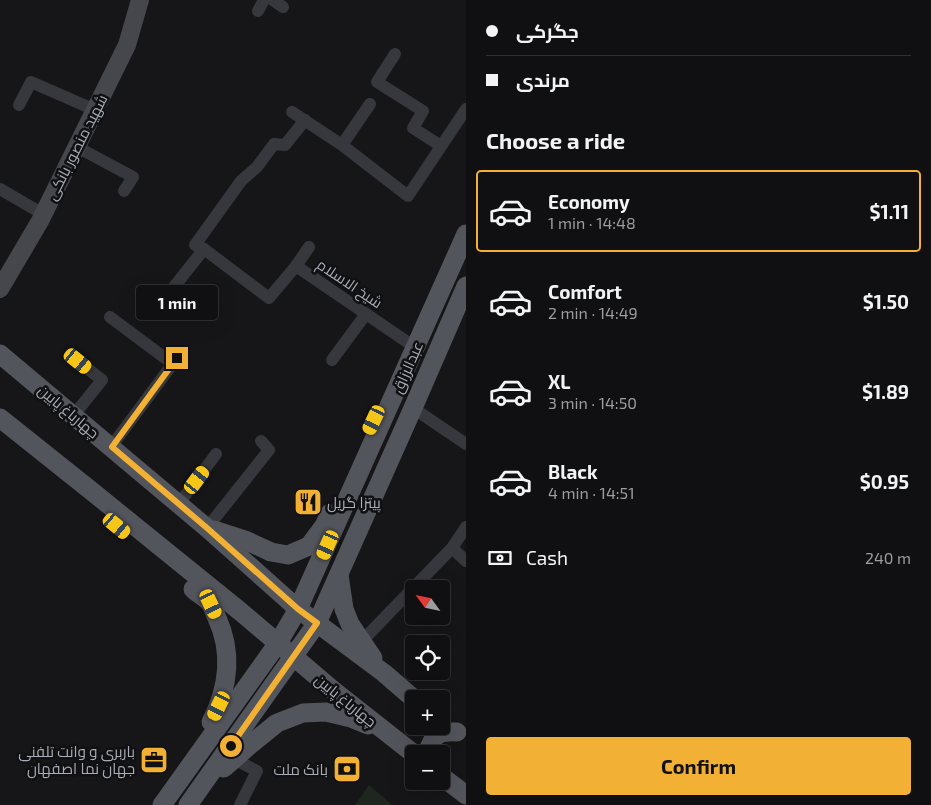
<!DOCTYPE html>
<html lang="en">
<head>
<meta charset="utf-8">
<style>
	:root { --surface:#101012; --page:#1e1e20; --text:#f1f3f6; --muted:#9c9d9f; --line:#303032; --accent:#f2b134 }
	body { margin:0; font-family:"Exo 2",Cairo,sans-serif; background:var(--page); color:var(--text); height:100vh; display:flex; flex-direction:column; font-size:19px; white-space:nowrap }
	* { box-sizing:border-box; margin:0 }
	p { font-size:16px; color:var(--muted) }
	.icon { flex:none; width:28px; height:28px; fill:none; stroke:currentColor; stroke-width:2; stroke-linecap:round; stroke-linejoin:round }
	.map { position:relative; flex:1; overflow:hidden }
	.side { display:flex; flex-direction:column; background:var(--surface); width:465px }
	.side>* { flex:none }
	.banner { display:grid; align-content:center; height:110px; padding:0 20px; background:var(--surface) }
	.needle { width:32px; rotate:303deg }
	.controls { position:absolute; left:405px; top:580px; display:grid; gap:10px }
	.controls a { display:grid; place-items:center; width:45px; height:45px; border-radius:5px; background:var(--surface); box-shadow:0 5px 20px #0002,0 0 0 1px var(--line); font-size:25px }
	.end { position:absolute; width:22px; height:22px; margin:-11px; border:6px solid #f2b134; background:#111; box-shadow:0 0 0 2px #111 }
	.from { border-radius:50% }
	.bubble { position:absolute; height:35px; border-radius:5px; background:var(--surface); box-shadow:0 5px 20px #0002,0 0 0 1px var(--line); font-size:16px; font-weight:700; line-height:35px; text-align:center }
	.car { position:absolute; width:15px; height:30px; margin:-15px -8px; border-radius:6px; box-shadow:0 0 4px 1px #0007; background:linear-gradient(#f5c518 24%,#345 0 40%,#f5c518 0 76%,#345 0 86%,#f5c518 0) }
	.banner b { display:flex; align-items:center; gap:18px; height:48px; font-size:19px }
	.banner b+b { border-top:1px solid var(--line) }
	.banner i { width:12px; height:12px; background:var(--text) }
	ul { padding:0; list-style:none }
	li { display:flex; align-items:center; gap:15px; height:82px; margin:0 10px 8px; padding:0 10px; border:2px solid transparent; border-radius:5px }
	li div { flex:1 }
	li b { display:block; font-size:19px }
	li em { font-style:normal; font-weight:700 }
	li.on { border-color:var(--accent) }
	li>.icon { width:45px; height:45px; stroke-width:1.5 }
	h2 { padding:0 20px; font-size:22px; line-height:60px }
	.pay { display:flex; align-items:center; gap:12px; height:55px; padding:0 20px; font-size:19px }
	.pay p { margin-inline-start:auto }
	.primary-button { display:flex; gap:10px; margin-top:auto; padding:10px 20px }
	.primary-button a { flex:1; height:58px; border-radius:5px; background:var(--accent); color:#111; font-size:20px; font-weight:700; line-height:58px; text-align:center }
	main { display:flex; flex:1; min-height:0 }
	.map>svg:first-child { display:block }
</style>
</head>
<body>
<main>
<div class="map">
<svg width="466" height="805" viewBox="0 0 466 805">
	<rect width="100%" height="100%" fill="#161618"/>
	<path fill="#1e261f" d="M369 785 392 805H355Z"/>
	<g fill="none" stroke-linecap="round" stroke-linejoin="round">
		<g stroke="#37383d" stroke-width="12">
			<path d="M273 0 283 7"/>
			<path d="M258 11 264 0"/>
			<path d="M395 54 377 82 423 111 413 128 441 146"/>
			<path d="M19 105 31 82 95 110"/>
			<path d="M292 112 342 145 408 196 466 109"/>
			<path d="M305 120 285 145 274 144 257 167 241 181 195 245 204 249 269 298 296 266 416 348"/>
			<path d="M342 145 370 104"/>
			<path d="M77 147 133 177 124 191"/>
			<path d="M0 189 43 214"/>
			<path d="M296 266 309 247"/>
			<path d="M162 302 204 249"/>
			<path d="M110 317 173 364"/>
			<path d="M332 360 366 314"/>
			<path d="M413 408 466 444"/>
			<path d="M74 415 102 380 78 361"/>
			<path d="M111 447 177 358"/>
			<path d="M178 505 216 454"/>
			<path d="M207 528 269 450 261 441"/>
			<path d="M452 548 466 561"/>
			<path d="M361 642 452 548 466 527"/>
			<path d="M234 759 257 771 240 805"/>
		</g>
		<path stroke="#45474d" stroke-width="18" d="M0 289 40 221 127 45 140 0"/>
		<g stroke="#53555c" stroke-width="19">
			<path d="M0 354 207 528 298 609 384 673 414 699"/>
			<path d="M0 418 94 493 241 612 334 691 414 754"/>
			<path d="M214 530 245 540 271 552 288 555 309 546 324 526 330 513"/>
			<path d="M339 575 344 609 350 624 373 658"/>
			<path d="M193 589C198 594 206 598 211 604 213 608 215 614 217 618 233 653 228 689 211 722"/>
			<path d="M427 754C433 735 437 731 457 732"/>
			<path d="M224 768 251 744 277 723 303 713 326 712 351 718 368 725"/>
			<path d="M441 776 466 795"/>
			<path d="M162 805 278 643 298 609 466 234"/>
			<path d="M188 805 317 623 413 408 466 286"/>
		</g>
	</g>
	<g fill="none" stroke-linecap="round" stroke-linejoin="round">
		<path stroke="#f2b134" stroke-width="6" d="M177 358 112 447 207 528 298 609 317 623 231 746"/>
	</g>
	<defs>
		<symbol id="restaurant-square" viewBox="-11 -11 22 22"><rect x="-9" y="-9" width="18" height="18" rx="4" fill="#f2b134" stroke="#111113"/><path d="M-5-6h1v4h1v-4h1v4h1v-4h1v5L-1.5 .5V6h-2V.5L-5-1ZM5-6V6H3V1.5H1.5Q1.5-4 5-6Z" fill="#111"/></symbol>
		<symbol id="office-square" viewBox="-11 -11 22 22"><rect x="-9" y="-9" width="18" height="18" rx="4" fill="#f2b134" stroke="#111113"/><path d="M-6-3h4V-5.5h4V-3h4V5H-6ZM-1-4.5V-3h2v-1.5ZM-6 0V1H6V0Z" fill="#111"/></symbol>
		<symbol id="bank-square" viewBox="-11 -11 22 22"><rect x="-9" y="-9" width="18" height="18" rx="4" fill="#f2b134" stroke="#111113"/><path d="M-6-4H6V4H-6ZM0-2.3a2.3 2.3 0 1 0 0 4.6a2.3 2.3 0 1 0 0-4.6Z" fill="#111"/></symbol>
	</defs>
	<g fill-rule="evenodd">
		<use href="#restaurant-square" x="292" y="486" width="32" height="32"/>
		<use href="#office-square" x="138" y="744" width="32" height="32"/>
		<use href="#bank-square" x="331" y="753" width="32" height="32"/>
	</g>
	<g text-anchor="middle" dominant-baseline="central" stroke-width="5" stroke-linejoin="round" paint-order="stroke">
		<g font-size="15" fill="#a8adb8" stroke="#111113">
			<text transform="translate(76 147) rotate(-63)">شهید منصور بانکی</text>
			<text transform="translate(350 283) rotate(34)">شیخ الاسلام</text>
			<text transform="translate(407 367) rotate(-66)">عبدالرزاق</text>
			<text transform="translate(69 411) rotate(40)">چهارباغ پایین</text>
			<text transform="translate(346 700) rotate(39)">چهارباغ پایین</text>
		</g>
		<g font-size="15" fill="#a8adb8" stroke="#111113" text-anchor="end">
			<text x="327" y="502" text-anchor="start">پیتزا گریل</text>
			<text x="135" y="751">باربری و وانت تلفنی<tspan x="135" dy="17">جهان نما اصفهان</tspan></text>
			<text x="328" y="769">بانک ملت</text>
		</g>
	</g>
</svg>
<div class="controls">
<a><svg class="needle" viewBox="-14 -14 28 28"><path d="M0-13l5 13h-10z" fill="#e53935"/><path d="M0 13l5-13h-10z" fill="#9c9d9f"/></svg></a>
<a><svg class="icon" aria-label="locate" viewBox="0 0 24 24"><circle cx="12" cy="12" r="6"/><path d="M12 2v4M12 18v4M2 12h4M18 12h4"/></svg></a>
<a>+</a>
<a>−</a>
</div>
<i class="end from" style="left:231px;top:746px"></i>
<i class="end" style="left:177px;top:358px"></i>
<div class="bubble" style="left:136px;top:285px;width:82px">1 min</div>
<i class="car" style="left:78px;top:361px;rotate:129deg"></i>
<i class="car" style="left:374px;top:420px;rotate:205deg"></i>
<i class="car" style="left:197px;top:480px;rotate:37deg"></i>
<i class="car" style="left:117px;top:526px;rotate:130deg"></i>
<i class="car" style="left:328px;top:545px;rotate:204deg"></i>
<i class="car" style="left:211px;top:604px;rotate:155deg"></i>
<i class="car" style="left:219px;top:706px;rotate:206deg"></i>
</div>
<section class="side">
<div class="banner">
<b><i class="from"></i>جگرکی</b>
<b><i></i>مرندی</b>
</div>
<h2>Choose a ride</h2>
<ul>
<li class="on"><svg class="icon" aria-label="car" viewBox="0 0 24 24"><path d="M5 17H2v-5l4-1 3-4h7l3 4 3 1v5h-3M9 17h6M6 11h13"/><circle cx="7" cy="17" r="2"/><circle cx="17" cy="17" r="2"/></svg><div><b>Economy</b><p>1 min · 14:48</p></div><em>$1.11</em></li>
<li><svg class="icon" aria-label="car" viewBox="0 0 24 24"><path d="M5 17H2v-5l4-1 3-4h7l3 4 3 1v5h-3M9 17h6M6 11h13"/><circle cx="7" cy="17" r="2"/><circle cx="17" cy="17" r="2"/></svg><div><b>Comfort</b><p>2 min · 14:49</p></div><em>$1.50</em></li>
<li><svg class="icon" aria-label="car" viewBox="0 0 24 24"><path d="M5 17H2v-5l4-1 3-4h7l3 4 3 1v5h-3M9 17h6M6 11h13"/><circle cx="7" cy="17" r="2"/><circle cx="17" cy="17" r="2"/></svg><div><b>XL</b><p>3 min · 14:50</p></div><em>$1.89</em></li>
<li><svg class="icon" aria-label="car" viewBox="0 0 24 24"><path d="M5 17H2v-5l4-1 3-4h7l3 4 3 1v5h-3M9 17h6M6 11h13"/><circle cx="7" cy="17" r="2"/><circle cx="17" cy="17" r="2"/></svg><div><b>Black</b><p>4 min · 14:51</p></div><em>$0.95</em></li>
</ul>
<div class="pay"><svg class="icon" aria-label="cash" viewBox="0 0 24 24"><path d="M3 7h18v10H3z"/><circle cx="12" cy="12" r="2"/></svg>Cash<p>240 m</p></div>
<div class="primary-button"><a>Confirm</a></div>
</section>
</main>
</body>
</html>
